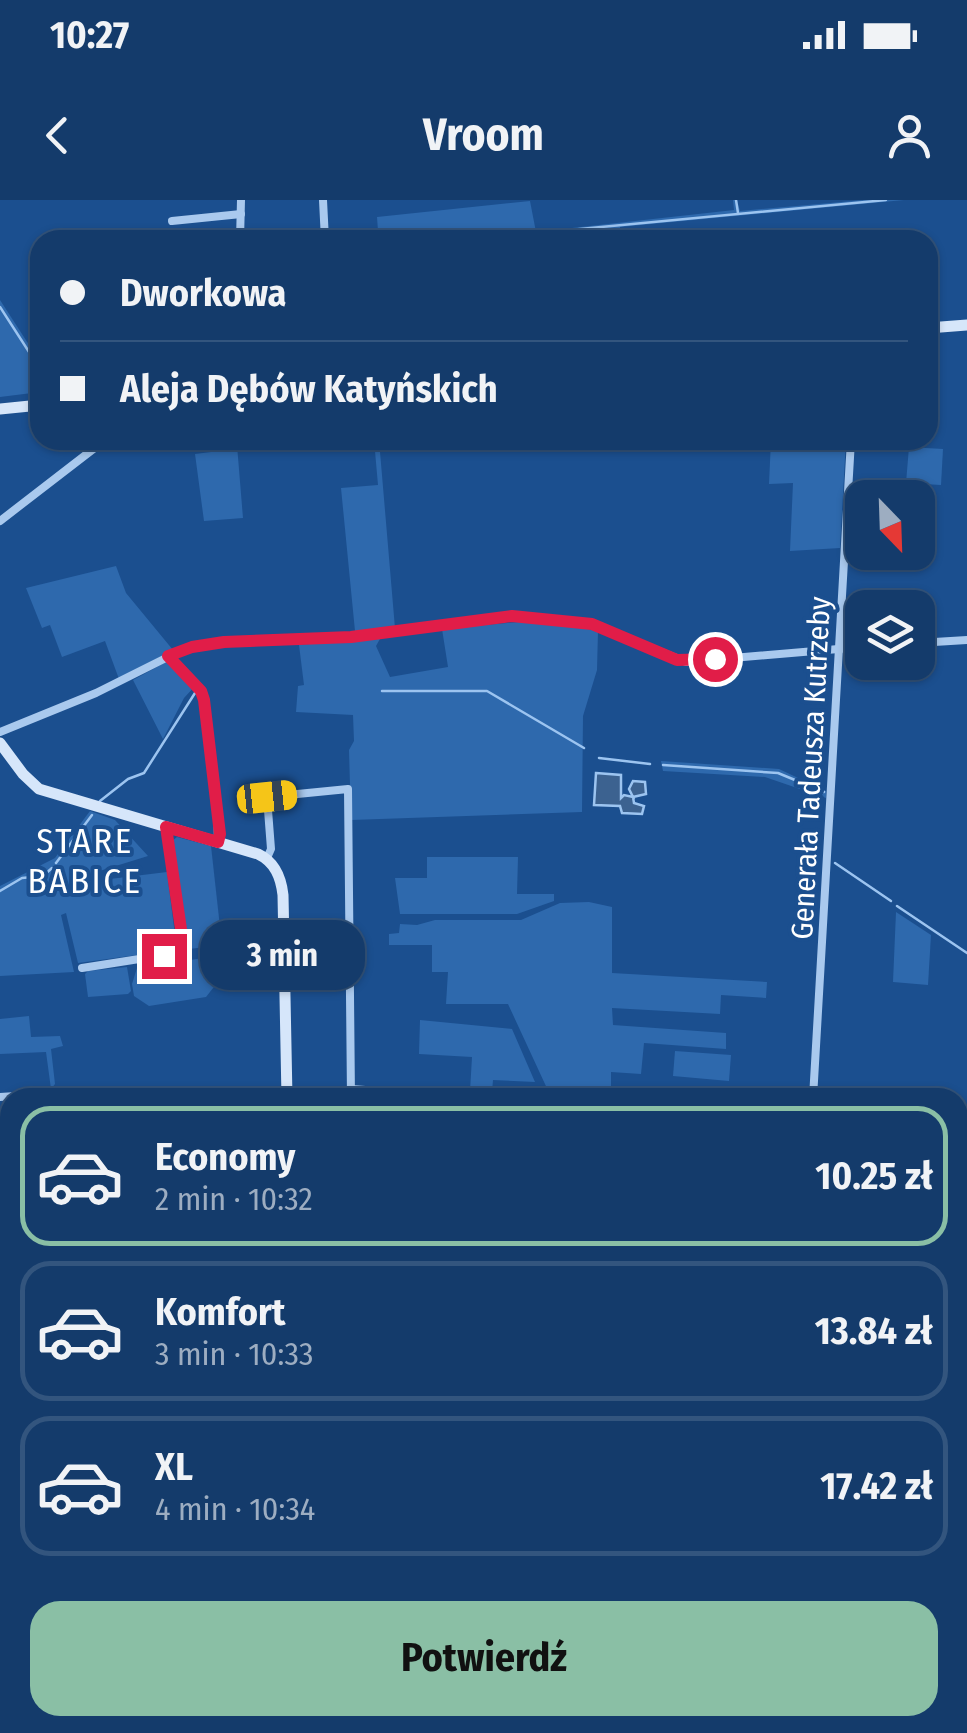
<!DOCTYPE html>
<html lang="pl">
<head>
<meta charset="utf-8">
<style>
	:root { --surface:#143b6b; --page:#1d4271; --text:#f1f3f6; --muted:#9dadc1; --line:#33557e; --accent:#8abfa5 }
	body { margin:0; font-family:"Fira Sans Condensed",sans-serif; background:var(--page); color:var(--text); height:100vh; display:flex; flex-direction:column; font-size:38px; white-space:nowrap }
	* { box-sizing:border-box; margin:0 }
	p { font-size:32px; color:var(--muted) }
	.icon { flex:none; width:55px; height:55px; fill:none; stroke:currentColor; stroke-width:2; stroke-linecap:round; stroke-linejoin:round }
	.map { position:relative; flex:1; overflow:hidden }
	.drawer { position:absolute; left:0px; top:888px; width:968px; height:648px; display:flex; flex-direction:column; background:var(--surface); border-radius:30px 30px 0 0; box-shadow:0 2px 8px #0004,0 0 0 2px var(--line) }
	.drawer>* { flex:none }
	.hud { position:absolute; left:30px; top:30px; width:908px; height:220px; border-radius:30px; box-shadow:0 2px 8px #0004,0 0 0 2px var(--line); display:grid; align-content:center; height:220px; padding:0 30px; background:var(--surface) }
	.needle { width:65px; rotate:157deg }
	.tools { position:absolute; left:845px; top:280px; display:grid; gap:20px }
	.tools a { display:grid; place-items:center; width:90px; height:90px; border-radius:20px; background:var(--surface); box-shadow:0 2px 8px #0004,0 0 0 2px var(--line); font-size:50px }
	.end { position:absolute; width:45px; height:45px; margin:-22px; border:12px solid #e11d48; background:#fff; box-shadow:0 0 0 5px #fff }
	.from { border-radius:50% }
	.bubble { position:absolute; height:70px; border-radius:30px; background:var(--surface); box-shadow:0 2px 8px #0004,0 0 0 2px var(--line); font-size:32px; font-weight:700; line-height:70px; text-align:center }
	.car { position:absolute; width:30px; height:60px; margin:-30px -15px; border-radius:12px; box-shadow:0 0 8px 2px #0007; background:linear-gradient(#f5c518 24%,#345 0 40%,#f5c518 0 76%,#345 0 86%,#f5c518 0) }
	.hud b { display:flex; align-items:center; gap:35px; height:95px; font-size:38px }
	.hud b+b { border-top:2px solid var(--line) }
	.hud i { width:25px; height:25px; background:var(--text) }
	ul { padding:18px 0 0; list-style:none }
	li { display:flex; align-items:center; gap:30px; height:140px; margin:0 20px 15px; padding:0 10px; border:5px solid var(--line); border-radius:30px }
	li div { flex:1 }
	li b { display:block; font-size:38px }
	li em { font-style:normal; font-weight:700 }
	li.selected { border-color:var(--accent) }
	li>.icon { width:90px; height:90px; stroke-width:1.5 }
	.cta { display:flex; gap:20px; margin-top:auto; padding:20px 30px }
	.cta a { flex:1; height:115px; border-radius:30px; background:var(--accent); color:#111; font-size:40px; font-weight:700; line-height:115px; text-align:center }
	.status { display:flex; justify-content:space-between; align-items:center; height:70px; padding:0 50px; background:var(--surface); direction:ltr }
	.status svg { height:28px; fill:currentColor }
	header { display:flex; justify-content:space-between; align-items:center; height:130px; padding:0 30px; background:var(--surface); font-size:45px; font-weight:700 }
	.map>svg:first-child { display:block }
</style>
</head>
<body>
<div class="status"><b>10:27</b><svg viewBox="0 0 49 12"><path d="M0 12V9h3v3zM5 12V6h3v6zM10 12V3h3v9zM15 12V0h3v12zM26 1h20v11H26zM47 4h2v5h-2z"/></svg></div>
<header><svg class="icon" aria-label="back" viewBox="0 0 24 24"><path d="M15 5l-7 7 7 7"/></svg>Vroom<svg class="icon" aria-label="person" viewBox="0 0 24 24"><circle cx="12" cy="8" r="4"/><path d="M4 21q1-7 8-7t8 7"/></svg></header>
<div class="map">
<svg width="967" height="1533" viewBox="0 0 967 1533">
	<rect width="100%" height="100%" fill="#1b4f8f"/>
	<g fill="#2e69ad">
		<path d="M733 0H737L740 11 864 0H904L620 27V40H572L569 33 513 40H396L395 29 378 31 377 17 530 1 536 32 734 10Z"/>
		<path d="M0 100 40 162V192L0 197Z"/>
		<path d="M374 240H379L395 428 355 431 341 288 378 285Z"/>
		<path d="M771 240H846L840 348 790 351 793 283 769 284Z"/>
		<path d="M237 245 243 318 204 321 195 254 235 249Z"/>
		<path d="M909 247 943 249 941 285 906 283Z"/>
		<path d="M116 366 126 393 173 450 119 479 105 441 62 457 50 425 42 428 26 388Z"/>
		<path d="M530 421H549L598 431 597 470 583 516 582 612 351 620 349 550 354 541 353 515 296 512 298 486 304 485 299 445 381 437 376 446 390 477 448 467 442 429Z"/>
		<path d="M170 460 195 486 184 498 163 539 133 480Z"/>
		<path d="M661 561 779 569 826 591V598L765 577 663 571Z"/>
		<path d="M90 611 115 620 148 656 77 678V683L167 672 176 743 167 751 78 763 66 713 61 715 74 772 0 776V686L55 658Z"/>
		<path d="M177 637 211 646 222 745 189 749 172 641Z"/>
		<path d="M427 657H518L517 694H554V701L517 714H400L395 678H427Z"/>
		<path d="M589 702 612 707V773L767 782 766 798 721 795 720 814 612 808 613 825 726 833V849L644 843 641 874 611 872V897H551L508 804H446L448 772H432V745H389V734L399 733 400 724 417 725 435 720H521L560 703Z"/>
		<path d="M896 712 931 735 928 785 893 782Z"/>
		<path d="M210 757 217 783 206 797 149 806 134 796 132 784 137 768Z"/>
		<path d="M127 767 131 791 128 794 88 797 85 774 88 771Z"/>
		<path d="M29 816 31 837 60 836 63 846 51 849 55 884 51 889 46 852 0 854V819Z"/>
		<path d="M420 820 512 829 535 882 493 880 492 892 470 891 472 857 419 854Z"/>
		<path d="M675 851 731 855 729 881 673 876Z"/>
		<path d="M958 938H967V1207H962L960 1249Z"/>
		<path d="M1 1381H10V1525H14L13 1533H0Z"/>
		<path d="M958 1421H965L959 1533H626V1525H958Z"/>
	</g>
	<path fill="#3c6290" stroke="#9cc4f0" stroke-width="2.5" d="M596 573 621 575V598L624 595 633 597 629 589 633 581 645 582 646 594 633 597 634 603 644 606 642 614 622 613 620 606 594 605Z"/>
	<g fill="none" stroke-linecap="round" stroke-linejoin="round">
		<g stroke="#9cc4f0" stroke-width="2.5">
			<path d="M736 0 738 13"/>
			<path d="M538 33 886 0"/>
			<path d="M0 107 40 169"/>
			<path d="M382 491H487L584 548"/>
			<path d="M599 558 650 564"/>
			<path d="M663 565 778 573 824 592"/>
			<path d="M100 601 128 579 144 573 195 493"/>
			<path d="M56 663 92 615"/>
			<path d="M835 663 891 701"/>
			<path d="M0 691 22 678 43 676 52 668"/>
			<path d="M897 706 967 753"/>
		</g>
		<g stroke="#a9c9ee" stroke-width="8">
			<path d="M323 0 325 40"/>
			<path d="M172 21 241 14"/>
			<path d="M240 40 241 0"/>
			<path d="M0 321 105 240"/>
			<path d="M918 443 967 440"/>
			<path d="M168 456 201 491 204 501 217 600 218 643"/>
			<path d="M0 532 96 493 184 449 224 442 351 437 513 416 592 424 686 462 862 447"/>
			<path d="M267 658 271 649 267 597 348 589 351 898"/>
			<path d="M82 768 171 754 178 748 181 735 166 627"/>
			<path d="M351 889 479 898"/>
			<path d="M0 897 105 890 107 898"/>
			<path d="M813 898 851 240"/>
			<path d="M958 930H967"/>
			<path d="M0 972H10"/>
			<path d="M0 1142 10 1143"/>
			<path d="M0 1249 10 1250"/>
			<path d="M616 1525V1533"/>
			<path d="M74 1533V1525"/>
			<path d="M193 1533V1525"/>
			<path d="M304 1533V1525"/>
			<path d="M439 1533V1525"/>
		</g>
		<g stroke="#d6e6fa" stroke-width="11">
			<path d="M928 128 967 125"/>
			<path d="M0 209 40 205"/>
			<path d="M0 543 23 574 39 589 258 654C275 662 281 677 283 695L287 898"/>
			<path d="M958 1288 967 1291"/>
		</g>
	</g>
	<g fill="none" stroke-linecap="round" stroke-linejoin="round">
		<path stroke="#e11d48" stroke-width="12" d="M164 756 178 748 182 736 166 627 218 642 220 634 204 500 201 491 168 456 192 447 224 442 351 437 512 416 592 424 677 460 715 459"/>
	</g>
	<g text-anchor="middle" dominant-baseline="central" stroke-width="8" stroke-linejoin="round" paint-order="stroke">
		<g font-size="30" fill="#fff" stroke="#1b4f8f">
			<text transform="translate(811 568) rotate(-87)">Generała Tadeusza Kutrzeby</text>
		</g>
		<g font-size="35" letter-spacing="2.5" fill="#fff" stroke="#1b4f8f">
			<text x="85" y="641">STARE<tspan x="85" dy="40">BABICE</tspan></text>
		</g>
	</g>
</svg>
<div class="tools">
<a><svg class="needle" viewBox="-14 -14 28 28"><path d="M0-13l5 13h-10z" fill="#e53935"/><path d="M0 13l5-13h-10z" fill="#9dadc1"/></svg></a>
<a><svg class="icon" aria-label="layers" viewBox="0 0 24 24"><path d="M12 4l9 5-9 5-9-5zM3 14l9 5 9-5"/></svg></a>
</div>
<i class="end from" style="left:715px;top:459px"></i>
<i class="end" style="left:164px;top:756px"></i>
<div class="bubble" style="left:200px;top:720px;width:165px">3 min</div>
<i class="car" style="left:267px;top:597px;rotate:84deg"></i>
<div class="hud">
<b><i class="from"></i>Dworkowa</b>
<b><i></i>Aleja Dębów Katyńskich</b>
</div>
<section class="drawer">
<ul>
<li class="selected"><svg class="icon" aria-label="car" viewBox="0 0 24 24"><path d="M5 17H2v-5l4-1 3-4h7l3 4 3 1v5h-3M9 17h6M6 11h13"/><circle cx="7" cy="17" r="2"/><circle cx="17" cy="17" r="2"/></svg><div><b>Economy</b><p>2 min · 10:32</p></div><em>10.25 zł</em></li>
<li><svg class="icon" aria-label="car" viewBox="0 0 24 24"><path d="M5 17H2v-5l4-1 3-4h7l3 4 3 1v5h-3M9 17h6M6 11h13"/><circle cx="7" cy="17" r="2"/><circle cx="17" cy="17" r="2"/></svg><div><b>Komfort</b><p>3 min · 10:33</p></div><em>13.84 zł</em></li>
<li><svg class="icon" aria-label="car" viewBox="0 0 24 24"><path d="M5 17H2v-5l4-1 3-4h7l3 4 3 1v5h-3M9 17h6M6 11h13"/><circle cx="7" cy="17" r="2"/><circle cx="17" cy="17" r="2"/></svg><div><b>XL</b><p>4 min · 10:34</p></div><em>17.42 zł</em></li>
</ul>
<div class="cta"><a>Potwierdź</a></div>
</section>
</div>
</body>
</html>
